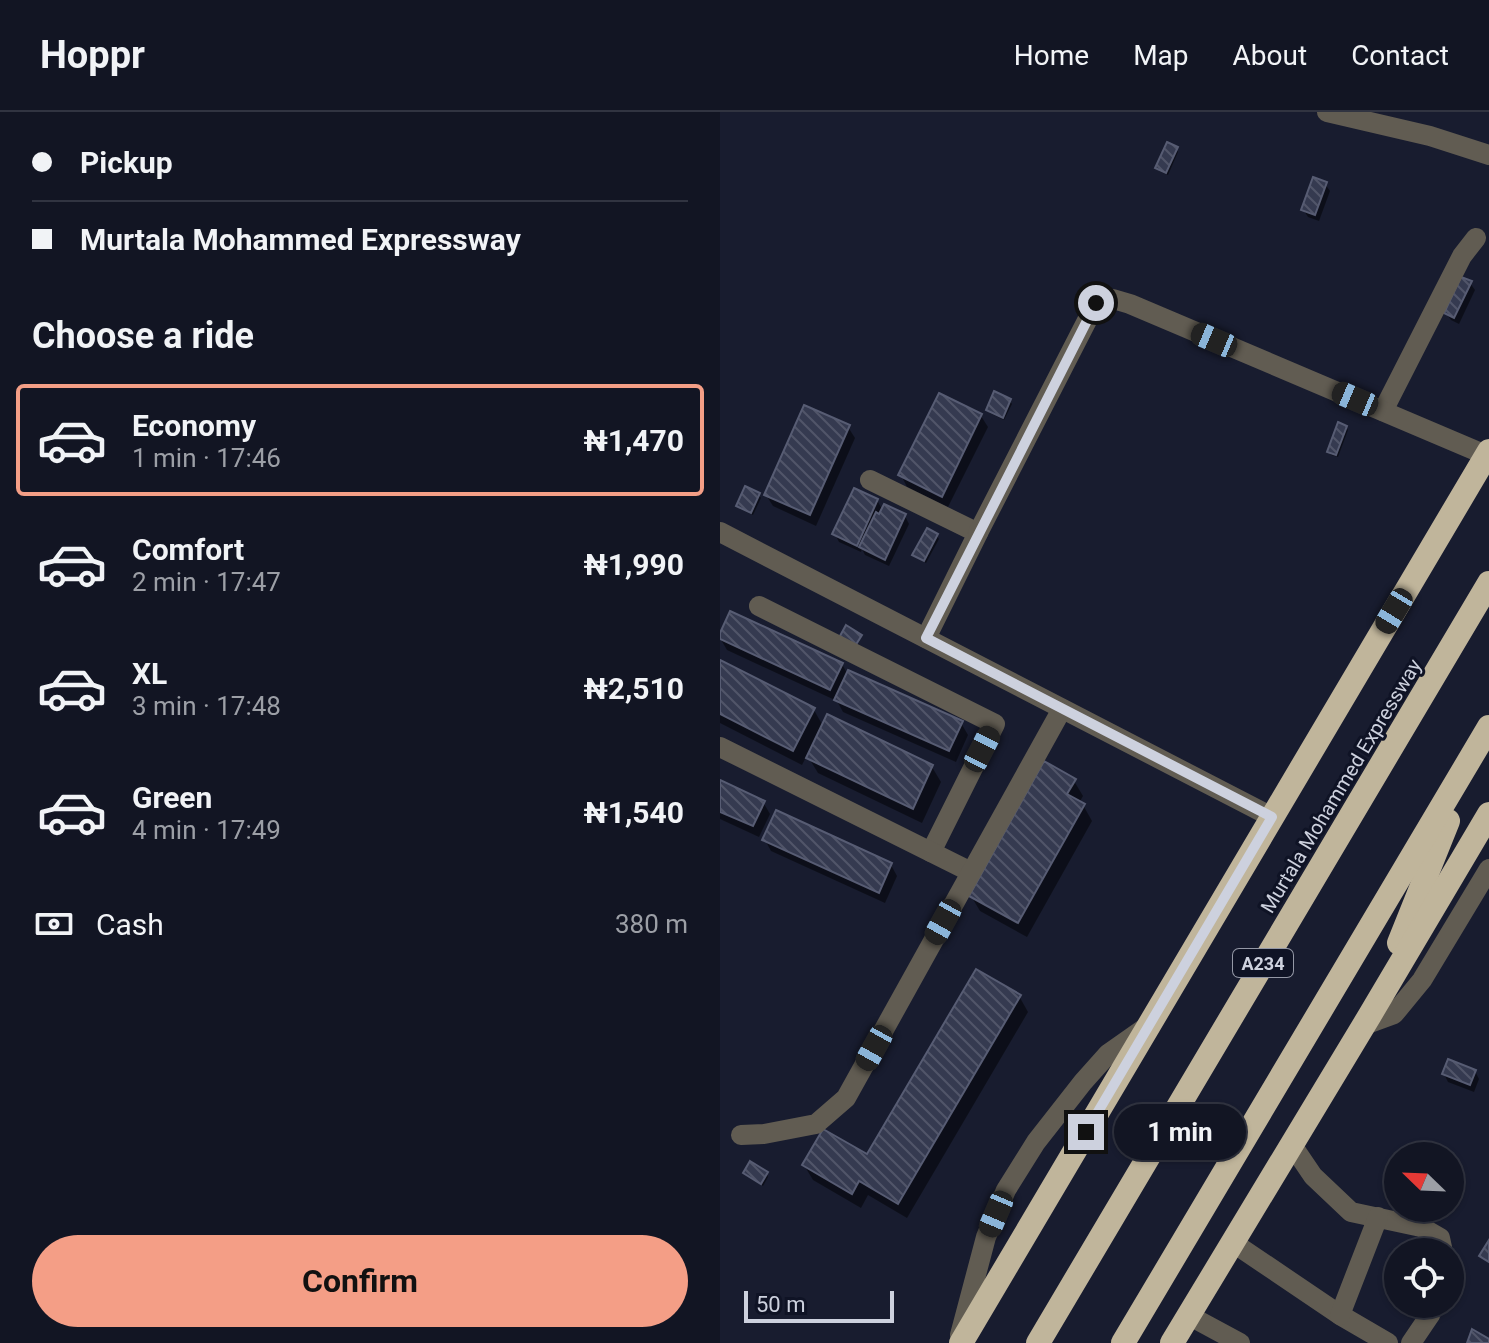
<!DOCTYPE html>
<html lang="en">
<head>
<meta charset="utf-8">
<style>
	:root { --surface:#121523; --page:#1f2230; --text:#f1f3f6; --muted:#9c9fa6; --line:#313441; --accent:#f49e86 }
	body { margin:0; font-family:Roboto,sans-serif; background:var(--page); color:var(--text); height:100vh; display:flex; flex-direction:column; font-size:30px; white-space:nowrap }
	* { box-sizing:border-box; margin:0 }
	p { font-size:26px; color:var(--muted) }
	.icon { flex:none; width:44px; height:44px; fill:none; stroke:currentColor; stroke-width:2; stroke-linecap:round; stroke-linejoin:round }
	.map { position:relative; flex:1; overflow:hidden }
	.side { display:flex; flex-direction:column; background:var(--surface); width:720px }
	.side>* { flex:none }
	.banner { display:grid; align-content:center; height:176px; padding:0 32px; background:var(--surface) }
	.needle { width:52px; rotate:293deg }
	.buttons { position:absolute; left:664px; top:1030px; display:grid; gap:16px }
	.buttons a { display:grid; place-items:center; width:80px; height:80px; border-radius:50%; background:var(--surface); box-shadow:0 2px 6px #0004,0 0 0 2px var(--line); font-size:40px }
	.scale { position:absolute; left:24px; bottom:20px; width:150px; box-sizing:border-box; padding-left:8px; border:4px solid #cdd1de; border-top:0; font-size:22px; line-height:28px; white-space:nowrap; color:#cdd1de; -webkit-text-stroke:6px #0f1325; paint-order:stroke }
	.end { position:absolute; width:36px; height:36px; margin:-18px; border:10px solid #cdd1de; background:#111; box-shadow:0 0 0 4px #111 }
	.from { border-radius:50% }
	.bubble { position:absolute; height:56px; border-radius:28px; background:var(--surface); box-shadow:0 2px 6px #0004,0 0 0 2px var(--line); font-size:26px; font-weight:700; line-height:56px; text-align:center }
	.car { position:absolute; width:24px; height:48px; margin:-24px -12px; border-radius:10px; box-shadow:0 0 6px 2px #0007; background:linear-gradient(#222 24%,#8ab4d8 0 40%,#222 0 76%,#8ab4d8 0 86%,#222 0) }
	.banner b { display:flex; align-items:center; gap:28px; height:76px; font-size:30px }
	.banner b+b { border-top:2px solid var(--line) }
	.banner i { width:20px; height:20px; background:var(--text) }
	ul { padding:0; list-style:none }
	li { display:flex; align-items:center; gap:24px; height:112px; margin:0 16px 12px; padding:0 16px; border:4px solid transparent; border-radius:8px }
	li div { flex:1 }
	li b { display:block; font-size:30px }
	li em { font-style:normal; font-weight:700 }
	li.selected { border-color:var(--accent) }
	li>.icon { width:72px; height:72px; stroke-width:1.5 }
	h2 { padding:0 32px; font-size:36px; line-height:96px }
	.pay { display:flex; align-items:center; gap:20px; height:88px; padding:0 32px; font-size:30px }
	.pay p { margin-inline-start:auto }
	.primary-button { display:flex; gap:16px; margin-top:auto; padding:16px 32px }
	.primary-button a { flex:1; height:92px; border-radius:48px; background:var(--accent); color:#111; font-size:32px; font-weight:700; line-height:92px; text-align:center }
	header { display:flex; align-items:center; gap:48px; box-sizing:border-box; height:112px; padding:0 40px; background:var(--surface); border-bottom:2px solid var(--line) }
	header strong { font-size:38px }
	nav { display:flex; gap:44px; margin-inline-start:auto; font-size:28px }
	main { display:flex; flex:1; min-height:0 }
	.map>svg:first-child { display:block }
</style>
</head>
<body>
<header>
<strong>Hoppr</strong>
<nav><a>Home</a><a>Map</a><a>About</a><a>Contact</a></nav>
</header>
<main>
<section class="side">
<div class="banner">
<b><i class="from"></i>Pickup</b>
<b><i></i>Murtala Mohammed Expressway</b>
</div>
<h2>Choose a ride</h2>
<ul>
<li class="selected"><svg class="icon" aria-label="car" viewBox="0 0 24 24"><path d="M5 17H2v-5l4-1 3-4h7l3 4 3 1v5h-3M9 17h6M6 11h13"/><circle cx="7" cy="17" r="2"/><circle cx="17" cy="17" r="2"/></svg><div><b>Economy</b><p>1 min · 17:46</p></div><em>₦1,470</em></li>
<li><svg class="icon" aria-label="car" viewBox="0 0 24 24"><path d="M5 17H2v-5l4-1 3-4h7l3 4 3 1v5h-3M9 17h6M6 11h13"/><circle cx="7" cy="17" r="2"/><circle cx="17" cy="17" r="2"/></svg><div><b>Comfort</b><p>2 min · 17:47</p></div><em>₦1,990</em></li>
<li><svg class="icon" aria-label="car" viewBox="0 0 24 24"><path d="M5 17H2v-5l4-1 3-4h7l3 4 3 1v5h-3M9 17h6M6 11h13"/><circle cx="7" cy="17" r="2"/><circle cx="17" cy="17" r="2"/></svg><div><b>XL</b><p>3 min · 17:48</p></div><em>₦2,510</em></li>
<li><svg class="icon" aria-label="car" viewBox="0 0 24 24"><path d="M5 17H2v-5l4-1 3-4h7l3 4 3 1v5h-3M9 17h6M6 11h13"/><circle cx="7" cy="17" r="2"/><circle cx="17" cy="17" r="2"/></svg><div><b>Green</b><p>4 min · 17:49</p></div><em>₦1,540</em></li>
</ul>
<div class="pay"><svg class="icon" aria-label="cash" viewBox="0 0 24 24"><path d="M3 7h18v10H3z"/><circle cx="12" cy="12" r="2"/></svg>Cash<p>380 m</p></div>
<div class="primary-button"><a>Confirm</a></div>
</section>
<div class="map">
<svg width="769" height="1231" viewBox="0 0 769 1231">
	<defs>
		<pattern id="building-back-hatch" width="6" height="6" patternUnits="userSpaceOnUse" patternTransform="scale(2)"><rect width="6" height="6" fill="#353a50"/><path d="M-1 5l2 2M0 0l6 6M5-1l2 2" fill="none" stroke="#515569"/></pattern>
	</defs>
	<rect width="100%" height="100%" fill="#181c2f"/>
	<g fill="#0007">
		<path d="M456 36 458 40 448 63 439 59 438 55Z"/>
		<path d="M605 72 610 79 599 109 588 105 583 97Z"/>
		<path d="M750 171 755 178 739 212 731 208 726 201Z"/>
		<path d="M290 289 292 292 284 308 270 301 268 298Z"/>
		<path d="M261 304 268 315 228 395 187 375 181 363Z"/>
		<path d="M128 315 135 326 96 414 53 394 46 383Z"/>
		<path d="M626 315 628 318 618 345 611 343 609 340Z"/>
		<path d="M39 383 41 386 33 403 20 397 19 394Z"/>
		<path d="M157 388 163 399 185 404 189 412 169 454 145 443 142 437 141 440 119 430 115 422Z"/>
		<path d="M217 424 219 427 206 451 197 446 195 442Z"/>
		<path d="M0 526 122 552 128 563 241 611 248 623 236 650 123 600 117 589 7 538Z"/>
		<path d="M0 550 94 598 103 614 212 655 221 670 202 711 98 661 87 643 82 653 0 611Z"/>
		<path d="M354 669 363 684 359 691 363 693 372 709 307 825 260 799 251 784Z"/>
		<path d="M0 671 43 690 50 702 39 725 0 707Z"/>
		<path d="M45 728 171 753 177 764 165 791 51 739Z"/>
		<path d="M299 884 308 900 187 1106 148 1083 141 1096 93 1068 84 1053 148 1045Z"/>
		<path d="M755 959 759 967 754 980 728 970 724 962Z"/>
		<path d="M25 1061H47L48 1065 43 1074 27 1064Z"/>
	</g>
	<g fill="url(#building-back-hatch)" stroke="#575c73" stroke-width="2">
		<path d="M447 30 458 35 446 61 435 56Z"/>
		<path d="M593 65 607 70 595 103 581 98Z"/>
		<path d="M741 165 752 169 734 206 724 201Z"/>
		<path d="M274 279 291 287 283 306 266 298Z"/>
		<path d="M219 281 262 302 222 385 178 363Z"/>
		<path d="M84 293 130 313 90 403 44 383Z"/>
		<path d="M618 310 627 314 616 343 607 340Z"/>
		<path d="M25 374 40 381 31 401 16 394Z"/>
		<path d="M134 376 158 387 137 434 112 422Z"/>
		<path d="M164 392 186 402 165 448 139 435 156 400 159 402Z"/>
		<path d="M207 416 218 422 204 449 192 443Z"/>
		<path d="M10 499 123 551 110 578 0 527V521Z"/>
		<path d="M126 513 142 523 135 534 120 524Z"/>
		<path d="M0 548 95 596 73 639 0 602Z"/>
		<path d="M128 558 243 609 229 639 114 588Z"/>
		<path d="M107 602 213 653 193 697 86 646Z"/>
		<path d="M324 649 356 667 347 682 365 692 298 811 249 784Z"/>
		<path d="M0 668 45 689 33 714 0 700Z"/>
		<path d="M56 698 172 751 159 781 42 728Z"/>
		<path d="M256 857 301 883 178 1092 139 1069 132 1082 82 1053 103 1017 147 1042Z"/>
		<path d="M728 947 756 958 750 973 722 962Z"/>
		<path d="M30 1049 48 1060 41 1072 23 1061Z"/>
		<path d="M769 1128V1150L759 1144Z"/>
		<path d="M752 1217 769 1227V1231H747Z"/>
	</g>
	<g fill="none" stroke-linecap="round" stroke-linejoin="round">
		<g stroke="#615c52" stroke-width="20">
			<path d="M607 0 710 24 769 43"/>
			<path d="M663 299 742 144 756 126"/>
			<path d="M150 368 258 421 206 526"/>
			<path d="M0 420 552 705"/>
			<path d="M258 421 376 191 393 187 410 192 766 343"/>
			<path d="M39 494 275 612 211 740"/>
			<path d="M0 635 251 760"/>
			<path d="M644 913 674 902 702 868 769 757"/>
			<path d="M21 1023 44 1022 96 1012 126 986 342 597"/>
			<path d="M572 1033 593 1064 631 1100 701 1115 720 1126 723 1140"/>
			<path d="M512 1130 620 1203 668 1231"/>
			<path d="M468 1203 520 1231"/>
			<path d="M620 1203 658 1105"/>
			<path d="M240 1223 266 1125 286 1078 316 1030 363 970 388 942 425 916"/>
			<path d="M691 1231 710 1203 714 1192"/>
		</g>
		<g stroke="#c0b59b" stroke-width="24">
			<path d="M679 831 728 709"/>
			<path d="M241 1231 769 339"/>
			<path d="M318 1231 769 471"/>
			<path d="M403 1231 769 615"/>
			<path d="M452 1231 650 903 769 702"/>
		</g>
	</g>
	<g fill="none" stroke-linecap="round" stroke-linejoin="round">
		<path stroke="#cdd1de" stroke-width="10" d="M366 1020 552 705 206 526 376 191"/>
	</g>
	<g text-anchor="middle" dominant-baseline="central" stroke-width="6" stroke-linejoin="round" paint-order="stroke">
		<rect fill="#0f1325" stroke="#9498a6" stroke-width="2" x="513" y="837" width="60" height="28" rx="6"/>
		<g font-size="18" font-weight="bold" fill="#cdd1de">
			<text x="543" y="851">A234</text>
		</g>
		<g font-size="20" fill="#cdd1de" stroke="#0f1325">
			<text transform="translate(621 674) rotate(-59)">Murtala Mohammed Expressway</text>
		</g>
	</g>
</svg>
<div class="buttons">
<a><svg class="needle" viewBox="-14 -14 28 28"><path d="M0-13l5 13h-10z" fill="#e53935"/><path d="M0 13l5-13h-10z" fill="#9c9fa6"/></svg></a>
<a><svg class="icon" aria-label="locate" viewBox="0 0 24 24"><circle cx="12" cy="12" r="6"/><path d="M12 2v4M12 18v4M2 12h4M18 12h4"/></svg></a>
</div>
<div class="scale">50 m</div>
<i class="end from" style="left:376px;top:191px"></i>
<i class="end" style="left:366px;top:1020px"></i>
<div class="bubble" style="left:394px;top:992px;width:132px">1 min</div>
<i class="car" style="left:494px;top:228px;rotate:293deg"></i>
<i class="car" style="left:635px;top:287px;rotate:293deg"></i>
<i class="car" style="left:674px;top:499px;rotate:211deg"></i>
<i class="car" style="left:262px;top:637px;rotate:27deg"></i>
<i class="car" style="left:223px;top:810px;rotate:209deg"></i>
<i class="car" style="left:154px;top:936px;rotate:209deg"></i>
<i class="car" style="left:276px;top:1102px;rotate:203deg"></i>
</div>
</main>
</body>
</html>
